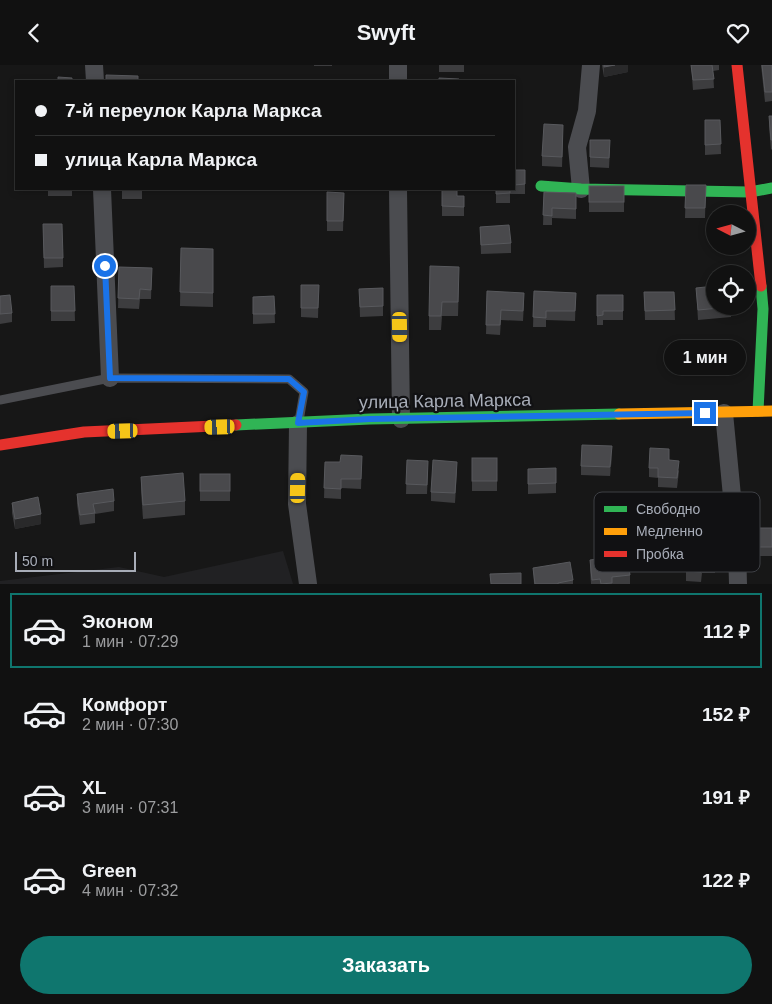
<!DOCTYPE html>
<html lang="ru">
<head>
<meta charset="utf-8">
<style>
	:root { --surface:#111; --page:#1e1f1f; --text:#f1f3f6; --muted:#9c9d9f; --line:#303131; --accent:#0f766e }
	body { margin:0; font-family:Helvetica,sans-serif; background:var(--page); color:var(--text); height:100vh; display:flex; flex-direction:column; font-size:19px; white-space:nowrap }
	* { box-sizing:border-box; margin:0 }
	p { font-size:16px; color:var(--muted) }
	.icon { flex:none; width:28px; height:28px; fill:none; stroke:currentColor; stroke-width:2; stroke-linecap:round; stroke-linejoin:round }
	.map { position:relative; height:519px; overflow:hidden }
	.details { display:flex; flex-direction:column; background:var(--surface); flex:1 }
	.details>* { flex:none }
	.guide { position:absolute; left:15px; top:15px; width:500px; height:110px; border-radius:0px; box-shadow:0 2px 8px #0003,0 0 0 1px var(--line); display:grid; align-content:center; height:110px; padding:0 20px; background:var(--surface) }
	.needle { width:32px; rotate:276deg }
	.tools { position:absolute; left:706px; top:140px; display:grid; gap:10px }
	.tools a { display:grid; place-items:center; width:50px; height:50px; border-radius:50%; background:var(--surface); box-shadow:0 2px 8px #0003,0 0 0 1px var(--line); font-size:25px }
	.scale { position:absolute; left:15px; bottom:12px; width:121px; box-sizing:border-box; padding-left:5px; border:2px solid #a8adb8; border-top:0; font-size:14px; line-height:18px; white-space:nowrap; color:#a8adb8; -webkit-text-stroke:4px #111113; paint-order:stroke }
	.end { position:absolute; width:22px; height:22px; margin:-11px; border:6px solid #1a73e8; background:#fff; box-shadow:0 0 0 2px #fff }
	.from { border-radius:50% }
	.bubble { position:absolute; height:35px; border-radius:18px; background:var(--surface); box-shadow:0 2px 8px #0003,0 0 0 1px var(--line); font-size:16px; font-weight:700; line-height:35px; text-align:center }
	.car { position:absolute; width:15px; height:30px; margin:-15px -8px; border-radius:6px; box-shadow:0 0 4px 1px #0007; background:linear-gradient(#f5c518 24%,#345 0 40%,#f5c518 0 76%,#345 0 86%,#f5c518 0) }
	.guide b { display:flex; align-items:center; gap:18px; height:48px; font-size:19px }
	.guide b+b { border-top:1px solid var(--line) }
	.guide i { width:12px; height:12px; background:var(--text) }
	ul { padding:9px 0 0; list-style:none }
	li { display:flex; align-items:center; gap:15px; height:75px; margin:0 10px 8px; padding:0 10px; border:2px solid transparent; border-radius:0px }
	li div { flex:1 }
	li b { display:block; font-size:19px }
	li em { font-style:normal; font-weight:700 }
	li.current { border-color:var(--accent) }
	li>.icon { width:45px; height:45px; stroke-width:1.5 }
	.cta { display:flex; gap:10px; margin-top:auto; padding:10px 20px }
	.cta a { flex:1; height:58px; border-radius:30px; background:var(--accent); color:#fff; font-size:20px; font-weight:700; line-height:58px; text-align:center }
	header { display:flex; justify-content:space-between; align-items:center; height:65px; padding:0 20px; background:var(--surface); font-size:22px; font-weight:700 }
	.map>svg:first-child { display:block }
</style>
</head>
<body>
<header><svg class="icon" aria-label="back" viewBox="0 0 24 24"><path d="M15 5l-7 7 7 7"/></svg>Swyft<svg class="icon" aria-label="heart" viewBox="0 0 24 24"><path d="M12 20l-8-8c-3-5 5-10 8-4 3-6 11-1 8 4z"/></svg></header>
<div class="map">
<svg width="772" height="519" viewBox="0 0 772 519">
	<rect width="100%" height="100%" fill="#171717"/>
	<path fill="#212123" d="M283 486 293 519H0V516L119 502 164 512Z"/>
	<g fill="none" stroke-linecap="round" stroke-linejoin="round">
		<path stroke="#4b4c50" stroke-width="9" d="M0 335 110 313 289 314 304 327 299 356"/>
		<g stroke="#4b4c50" stroke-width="18">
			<path d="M94 0 95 16"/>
			<path d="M398 16V0"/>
			<path d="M102 124 110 313"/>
			<path d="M398 124 401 354"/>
			<path d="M581 124 577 82 587 46 591 0"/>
			<path d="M724 348 737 483 738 519"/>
			<path d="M298 359 297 439 308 519"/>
		</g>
		<g stroke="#30b455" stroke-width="11">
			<path d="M541 121 581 124 750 127 772 123"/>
			<path d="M758 346 763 244 761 221"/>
			<path d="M236 360 370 354 619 349"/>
		</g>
		<path stroke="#ff9f0a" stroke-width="11" d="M619 349 772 346"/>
		<g stroke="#e5322d" stroke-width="11">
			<path d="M737 0 761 221"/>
			<path d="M0 380 84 367 236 360"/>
		</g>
	</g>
	<g fill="#3d3d3f">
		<rect x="314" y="0" width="18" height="1"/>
		<rect x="439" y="0" width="25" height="7"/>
		<path d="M602 0H628V7L604 12Z"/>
		<path d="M691 0H719V5L713 6 714 23 693 25Z"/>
		<path d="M761 0H772V36L765 37Z"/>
		<path d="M769 51H772V84L771 85 769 61Z"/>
		<path d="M705 55H720L721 89 705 90Z"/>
		<path d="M563 70 562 102 542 101V91Z"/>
		<path d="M590 75 610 85 609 103 590 102Z"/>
		<path d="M514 105H525V129H510V138H496V124H514Z"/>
		<path d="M686 120H706L705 153H685Z"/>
		<rect x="589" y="121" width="35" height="26"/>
		<rect x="48" y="124" width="24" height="7"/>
		<rect x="122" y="124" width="20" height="10"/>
		<path d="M442 124 457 131H464V151H442Z"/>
		<path d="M327 127 344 128 343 166H327Z"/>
		<path d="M544 127 576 128V154L552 153V160H543Z"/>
		<path d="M43 159 63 193V202L44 203Z"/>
		<path d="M480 162 511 178V188L481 189Z"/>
		<path d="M181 183 213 184V242L180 241Z"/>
		<path d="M119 202 152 203 151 234H140L139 244 118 243Z"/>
		<path d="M459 216 458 251H442L441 265H429V251Z"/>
		<path d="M301 220H319L318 253 301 252Z"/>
		<path d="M51 221H74L75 256H51Z"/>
		<path d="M383 223V251L360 252 359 224Z"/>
		<path d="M696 223 715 241H731V252L698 255Z"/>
		<path d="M487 226 524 238 523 256 501 255 500 270 486 269Z"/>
		<path d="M534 226 576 228 575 256 546 255V262H533Z"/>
		<path d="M644 227H674L675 255H645Z"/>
		<path d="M597 230H623V255H603V260H597Z"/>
		<path d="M0 231 12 248V257L0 259Z"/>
		<path d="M274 231 275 258 253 259V232Z"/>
		<path d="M362 391 361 424 341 423V434L324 433 325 397H340Z"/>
		<path d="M612 391 610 411 581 410V401Z"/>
		<rect x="472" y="393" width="25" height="33"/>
		<path d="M407 395 428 406 427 429H406Z"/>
		<path d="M669 395 679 406 677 423 658 422V413L649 412V403Z"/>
		<path d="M556 403V428L528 429V404Z"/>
		<path d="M457 406 455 438 431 436V427Z"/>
		<rect x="200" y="409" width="30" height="27"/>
		<path d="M141 412 185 436V450L143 454 141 426Z"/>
		<path d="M77 429 114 436V446L95 449V458L80 460 77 439Z"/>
		<path d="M12 438 41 459 15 464 12 448Z"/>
		<rect x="755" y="463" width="17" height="28"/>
		<path d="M716 482 715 508H702L701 517 686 516V506L696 486Z"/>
		<path d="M590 495 630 510V519H591L590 505Z"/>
		<path d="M533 503 573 515V519H534Z"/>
	</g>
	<g fill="#29292a">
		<path d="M615 0H628V7L604 12V2Z"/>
		<path d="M612 381V391L610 411V402Z"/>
		<path d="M41 449V459L15 464V454Z"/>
	</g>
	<g fill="#49494c" stroke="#58595d">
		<path d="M604 0H615L604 2Z"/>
		<path d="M691 0H712L714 14 693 15Z"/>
		<path d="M762 0H772V27H765Z"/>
		<path d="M106 10 138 11V16H106Z"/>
		<path d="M58 12 72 13V16H58Z"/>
		<path d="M439 13 459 14V16H439Z"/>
		<path d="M769 51H772V75H771Z"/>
		<path d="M705 55H720L721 79 705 80Z"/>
		<path d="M544 59 563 60 562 92 542 91Z"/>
		<path d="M590 75H610L609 93 590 92Z"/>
		<path d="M514 105H525V119L514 120Z"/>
		<path d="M686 120H706L705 143H685Z"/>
		<rect x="589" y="121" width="35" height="16"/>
		<path d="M122 124H142L122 125Z"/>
		<path d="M442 124H457V131H464V142L442 141Z"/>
		<path d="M496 124H510V128L496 129Z"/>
		<path d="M327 127 344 128 343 156H327Z"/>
		<path d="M544 127 576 128V144L552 143V151L543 150Z"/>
		<path d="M43 159H62L63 193H44Z"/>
		<path d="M509 160 511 178 481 180 480 162Z"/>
		<path d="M181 183 213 184V228L180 227Z"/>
		<path d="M430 201 459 202 458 237H442L441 251H429Z"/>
		<path d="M119 202 152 203 151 225 140 224 139 234 118 233Z"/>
		<path d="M301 220H319L318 243H301Z"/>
		<path d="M51 221H74L75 246H51Z"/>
		<path d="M715 221V241H731V242L698 245 696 223Z"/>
		<path d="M383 223V241L360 242 359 224Z"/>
		<path d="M487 226 524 228 523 246 501 245 500 260H486Z"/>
		<path d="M534 226 576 228 575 246H546V253L533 252Z"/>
		<path d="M644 227H674L675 245 645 246Z"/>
		<path d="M10 230 12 248 0 249V231Z"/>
		<path d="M597 230H623V246H603V250L597 251Z"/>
		<path d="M274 231 275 249H253V232Z"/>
		<path d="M582 380 612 381 610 402 581 401Z"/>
		<path d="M650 383 669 384V395L679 396 677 413 658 412V403H649Z"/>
		<path d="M341 390 362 391 361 414H341V424L324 423 325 397H340Z"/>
		<rect x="472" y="393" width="25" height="23"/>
		<path d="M407 395 428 396 427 420 406 419Z"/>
		<path d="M433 395 457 397 455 428 431 427Z"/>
		<path d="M556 403V418L528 419V404Z"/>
		<path d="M183 408 185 436 143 440 141 412Z"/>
		<rect x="200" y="409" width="30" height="17"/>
		<path d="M113 424 114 436 93 439 95 448 80 450 77 429Z"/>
		<path d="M38 432 41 449 15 454 12 438Z"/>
		<rect x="755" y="463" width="17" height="19"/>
		<path d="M696 472 716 473 715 499 702 498 701 507 686 506 687 485 696 486Z"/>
		<path d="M627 490 630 510 612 512V518L601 519 600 514 592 515 590 495Z"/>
		<path d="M570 497 573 515 558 518V519H535L533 503Z"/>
		<path d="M521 508V519H491L490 509Z"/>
	</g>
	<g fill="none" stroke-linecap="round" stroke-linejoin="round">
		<path stroke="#1a73e8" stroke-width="6" d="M105 201 110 313 289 314 304 327 298 358 370 354 705 348"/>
	</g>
	<g text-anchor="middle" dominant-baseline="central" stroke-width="4.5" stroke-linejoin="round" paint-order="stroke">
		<g font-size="18" fill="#a8adb8" stroke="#111113">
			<text transform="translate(445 336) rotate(-1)">улица Карла Маркса</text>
		</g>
	</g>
	<rect x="594" y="427" width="166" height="80" rx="8" fill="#111113" stroke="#3e4045" stroke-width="1"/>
	<rect x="604" y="441" width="23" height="6" fill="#30b455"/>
	<rect x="604" y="463" width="23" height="7" fill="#ff9f0a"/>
	<rect x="604" y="486" width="23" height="6" fill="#e5322d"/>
	<g font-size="14" fill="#a8adb8">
		<text x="636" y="449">Свободно</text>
		<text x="636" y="471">Медленно</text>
		<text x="636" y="494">Пробка</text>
	</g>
</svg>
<div class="tools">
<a><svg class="needle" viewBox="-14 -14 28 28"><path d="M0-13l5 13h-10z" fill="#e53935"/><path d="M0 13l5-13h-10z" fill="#9c9d9f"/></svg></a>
<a><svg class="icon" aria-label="locate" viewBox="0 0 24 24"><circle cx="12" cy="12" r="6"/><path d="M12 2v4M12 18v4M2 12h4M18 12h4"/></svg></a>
</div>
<div class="scale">50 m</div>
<i class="end from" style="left:105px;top:201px"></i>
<i class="end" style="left:705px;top:348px"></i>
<div class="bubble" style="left:664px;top:275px;width:82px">1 мин</div>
<i class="car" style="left:400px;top:262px;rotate:179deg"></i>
<i class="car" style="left:220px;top:362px;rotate:268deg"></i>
<i class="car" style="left:123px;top:366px;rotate:268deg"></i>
<i class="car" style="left:298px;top:423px;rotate:1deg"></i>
<div class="guide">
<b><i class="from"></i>7-й переулок Карла Маркса</b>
<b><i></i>улица Карла Маркса</b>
</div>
</div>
<section class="details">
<ul>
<li class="current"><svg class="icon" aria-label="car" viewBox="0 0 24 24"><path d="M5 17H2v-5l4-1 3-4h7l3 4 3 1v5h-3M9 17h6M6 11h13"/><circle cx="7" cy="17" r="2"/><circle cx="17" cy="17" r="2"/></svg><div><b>Эконом</b><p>1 мин · 07:29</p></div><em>112 ₽</em></li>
<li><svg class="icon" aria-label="car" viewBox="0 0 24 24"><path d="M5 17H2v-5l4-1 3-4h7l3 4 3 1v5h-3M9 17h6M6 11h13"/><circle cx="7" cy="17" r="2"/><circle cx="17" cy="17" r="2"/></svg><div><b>Комфорт</b><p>2 мин · 07:30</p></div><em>152 ₽</em></li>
<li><svg class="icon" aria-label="car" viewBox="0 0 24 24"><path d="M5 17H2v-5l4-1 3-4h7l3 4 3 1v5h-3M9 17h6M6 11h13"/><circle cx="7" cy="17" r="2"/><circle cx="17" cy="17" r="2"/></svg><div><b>XL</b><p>3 мин · 07:31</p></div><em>191 ₽</em></li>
<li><svg class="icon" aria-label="car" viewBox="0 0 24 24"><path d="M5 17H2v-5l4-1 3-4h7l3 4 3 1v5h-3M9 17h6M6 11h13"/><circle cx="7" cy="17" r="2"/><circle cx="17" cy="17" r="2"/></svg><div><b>Green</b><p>4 мин · 07:32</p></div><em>122 ₽</em></li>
</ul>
<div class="cta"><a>Заказать</a></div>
</section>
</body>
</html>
